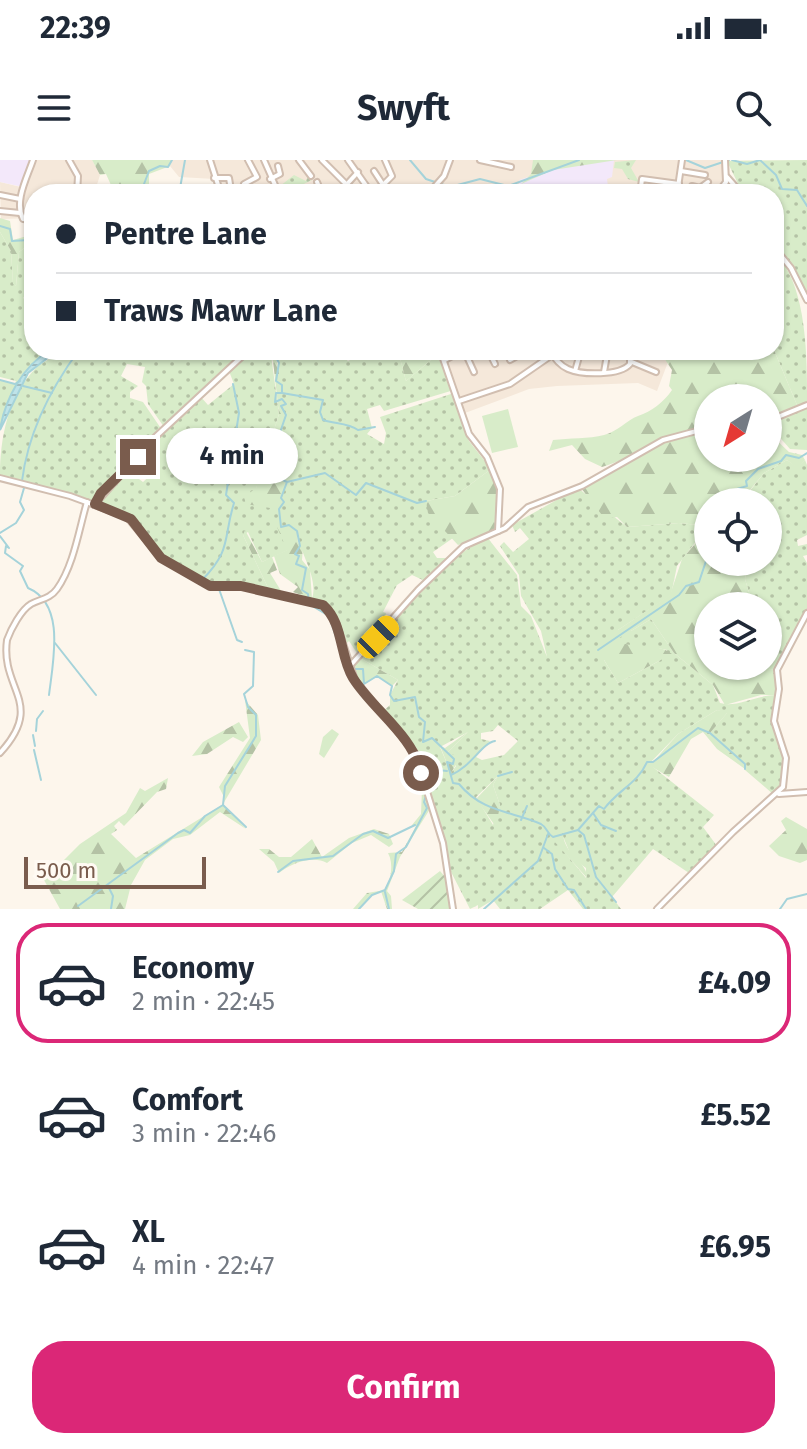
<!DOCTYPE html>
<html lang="en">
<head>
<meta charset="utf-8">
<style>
	:root { --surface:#fff; --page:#f6f6f7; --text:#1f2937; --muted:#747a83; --line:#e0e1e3; --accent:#db2777 }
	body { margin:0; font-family:"Fira Sans",sans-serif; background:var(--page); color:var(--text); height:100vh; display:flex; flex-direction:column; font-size:30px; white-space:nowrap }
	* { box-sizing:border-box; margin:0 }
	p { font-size:26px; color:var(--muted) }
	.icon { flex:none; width:44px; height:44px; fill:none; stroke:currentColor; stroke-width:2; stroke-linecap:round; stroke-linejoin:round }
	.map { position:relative; height:749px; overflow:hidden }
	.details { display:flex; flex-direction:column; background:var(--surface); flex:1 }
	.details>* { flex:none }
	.top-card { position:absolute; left:24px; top:24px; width:760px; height:176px; border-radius:32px; box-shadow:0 2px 6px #0004; display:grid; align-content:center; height:176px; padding:0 32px; background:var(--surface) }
	.needle { width:52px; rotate:217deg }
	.tools { position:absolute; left:694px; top:224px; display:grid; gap:16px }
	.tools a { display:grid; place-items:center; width:88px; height:88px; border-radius:50%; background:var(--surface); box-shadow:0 2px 6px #0004; font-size:40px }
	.scale { position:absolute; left:24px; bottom:20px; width:182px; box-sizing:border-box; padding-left:8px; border:4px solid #7a5c4d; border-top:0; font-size:22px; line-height:28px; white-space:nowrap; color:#7a5c4d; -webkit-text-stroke:6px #fffaf3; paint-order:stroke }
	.end { position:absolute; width:36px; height:36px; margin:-18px; border:10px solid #7a5c4d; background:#fff; box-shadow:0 0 0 4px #fff }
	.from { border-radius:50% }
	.bubble { position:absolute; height:56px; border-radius:28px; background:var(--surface); box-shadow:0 2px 6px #0004; font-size:26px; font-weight:700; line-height:56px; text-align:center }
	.car { position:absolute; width:24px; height:48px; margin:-24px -12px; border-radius:10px; box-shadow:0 0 6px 2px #0007; background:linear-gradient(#f5c518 24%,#345 0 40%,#f5c518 0 76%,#345 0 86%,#f5c518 0) }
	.top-card b { display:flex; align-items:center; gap:28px; height:76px; font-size:30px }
	.top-card b+b { border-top:2px solid var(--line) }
	.top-card i { width:20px; height:20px; background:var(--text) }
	ul { padding:14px 0 0; list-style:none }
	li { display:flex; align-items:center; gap:24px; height:120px; margin:0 16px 12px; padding:0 16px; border:4px solid transparent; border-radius:32px }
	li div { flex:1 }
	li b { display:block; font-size:30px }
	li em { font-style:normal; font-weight:700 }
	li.current { border-color:var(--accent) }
	li>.icon { width:72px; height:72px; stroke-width:1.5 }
	.cta { display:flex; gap:16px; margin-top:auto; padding:16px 32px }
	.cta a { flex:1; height:92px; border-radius:32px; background:var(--accent); color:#fff; font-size:32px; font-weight:700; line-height:92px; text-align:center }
	.status { display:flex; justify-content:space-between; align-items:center; height:56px; padding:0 40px; background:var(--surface); direction:ltr }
	.status svg { height:22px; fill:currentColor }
	header { display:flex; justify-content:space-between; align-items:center; height:104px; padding:0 32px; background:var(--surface); font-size:36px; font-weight:700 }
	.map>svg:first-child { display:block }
</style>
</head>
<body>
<div class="status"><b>22:39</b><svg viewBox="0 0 49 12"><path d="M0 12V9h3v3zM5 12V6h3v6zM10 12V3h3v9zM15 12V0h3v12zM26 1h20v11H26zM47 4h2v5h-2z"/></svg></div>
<header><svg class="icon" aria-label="menu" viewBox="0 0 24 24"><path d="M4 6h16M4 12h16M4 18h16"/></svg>Swyft<svg class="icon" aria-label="search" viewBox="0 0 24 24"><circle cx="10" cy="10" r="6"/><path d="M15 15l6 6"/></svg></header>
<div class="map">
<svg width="807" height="749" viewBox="0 0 807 749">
	<defs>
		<pattern id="grass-dots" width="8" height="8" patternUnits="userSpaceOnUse" patternTransform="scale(2)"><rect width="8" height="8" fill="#d8ecc9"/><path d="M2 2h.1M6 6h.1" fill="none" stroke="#b4c2a5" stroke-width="1.8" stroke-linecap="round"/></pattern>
		<pattern id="forest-firs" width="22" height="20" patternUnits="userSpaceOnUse" patternTransform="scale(2)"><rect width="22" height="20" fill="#d8ecc9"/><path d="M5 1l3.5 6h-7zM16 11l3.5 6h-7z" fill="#b4c2a5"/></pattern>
		<pattern id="garden-furrows" width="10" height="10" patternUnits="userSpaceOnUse" patternTransform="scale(2)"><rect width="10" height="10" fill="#d8ecc9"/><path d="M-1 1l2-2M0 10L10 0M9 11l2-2" fill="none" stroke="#b4c2a5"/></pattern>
		<pattern id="water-rules" width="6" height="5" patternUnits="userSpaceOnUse" patternTransform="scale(2)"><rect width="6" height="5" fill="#bfe3e8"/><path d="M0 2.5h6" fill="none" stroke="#a0bbbe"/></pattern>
	</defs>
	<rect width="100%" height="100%" fill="#fdf6ec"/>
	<g fill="#f5e8da">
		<path d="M36 0H92L100 15 94 34H34V58L1 59 0 22 25 28Z"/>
		<path d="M172 0H724L728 21 719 34H221L214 19 179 17 170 6Z"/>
		<path d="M440 190H651L668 202 657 231 638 223 557 226 529 229 465 253Z"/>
	</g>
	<g fill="#f3e8fa">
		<path d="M0 0H33L23 27 0 22Z"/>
		<path d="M579 0H614L612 17 607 19 609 34H519V20Z"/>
	</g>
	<g fill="url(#grass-dots)" fill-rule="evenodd">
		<path d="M636 0 631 8 639 22 628 19 622 9 614 8 615 2Z"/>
		<path d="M807 0V137L792 107 774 85V34H743L727 1Z"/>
		<path d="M294 15 306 21 308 16 312 20 283 34 273 19 280 26Z"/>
		<path d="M0 72 11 91 13 123 16 126 19 92 34 81V129L23 138 34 143V190H50C24 208 5 238 0 270V220L15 224 16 221 0 217Z"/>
		<path d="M779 97C807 132 807 196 807 244L797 245 774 190V100Z"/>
		<path d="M63 190H247L164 267 148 244 146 226 142 222 145 207 127 204 121 216 138 226 130 232V238L143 242 162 270 94 341 0 316C0 278 8 235 37 207 45 200 55 197 63 190Z"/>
		<path d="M251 190H266L271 195 279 254 256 329 281 338 272 315 283 252 275 217 279 203 272 190H336L348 201 352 199 349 190H406L400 198 406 221 438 194 454 230 384 251 380 245 367 249 372 268 367 274 384 284 386 273 380 257 454 233 469 281 491 309 455 336 426 341 453 378 433 392 437 398H450L425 421 412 415 397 425 383 452 386 453 385 457 393 460 359 496 349 481 344 486C340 467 335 441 312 439 319 417 299 393 297 371L278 368 288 390 262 402 248 372 243 375 270 432 234 423 212 425 162 397 128 356 97 343 127 310 143 322 155 311 144 300 154 280 200 236 208 245 234 224 229 211Z"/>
		<path d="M807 246V290L790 289 768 264Z"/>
		<path d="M787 300 797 307 805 300 807 305V375L797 380 798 386 807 384V395L803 396 807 403V451L776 509 755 512 743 506H768V446H753L745 419 748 402H768V342H741L764 313Z"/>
		<path d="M578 328 627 367 679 363 708 366 677 406 671 435 618 470 631 471 651 459 674 493 713 525 720 543C736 548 757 535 776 535 765 572 800 607 773 634L745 610 746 604C733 594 721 585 710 573L727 553 717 550 678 574 649 604 714 655 703 667 717 686 689 713 653 689 612 737 621 749H583L568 730 540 749H500L493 740 478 749V745L470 749 448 706 414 589 381 553 390 545V535L398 520 360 498 447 402 487 377 517 415 521 446 531 456 547 497 541 471 521 436 519 415 500 386 504 382 513 392 529 379 520 368 515 372 512 365ZM624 484C639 489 652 486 667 490L659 501 618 523 604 500ZM498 565 518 581 504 595 482 600 476 597 490 581 481 579V573L493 571ZM468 572 448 592 456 606 451 613 440 587ZM498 616 493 625 500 645 493 665 476 637ZM562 674 572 698 586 708V718L557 683Z"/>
	</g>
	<g fill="url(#forest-firs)">
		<path d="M92 0H172L170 6 149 14V26L164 28 166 34H115L106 14 100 15Z"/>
		<path d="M533 0H617L553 10 521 24 531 14Z"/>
		<path d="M0 58 10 61 13 80 34 74V81L19 92 16 126 13 124 11 91 0 72Z"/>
		<path d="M266 190 275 191 279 214 275 217 282 225V239L286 244 281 246 286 255 277 276 272 315 287 322 281 338 284 342 270 348 246 344 244 337 256 328 279 254 273 201Z"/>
		<path d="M406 190H437L438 194 406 221 400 198Z"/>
		<path d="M651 190H774L797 245 768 259V238H708V266C669 271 639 296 602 307L585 299 572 285 549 291 553 280C569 278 589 279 604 275 617 272 627 260 638 256 652 251 663 243 672 230L669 226 672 210 662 195Z"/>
		<path d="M701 270H708V298H768V272L789 292 802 295 805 300 797 308 787 300 764 313 740 342H708V366L679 363 627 367 617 357 605 359 581 328 669 279Z"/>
		<path d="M491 309 500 329 496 370 458 385 428 353 426 341 455 336Z"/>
		<path d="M289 365 297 371 298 383 303 387 302 400 310 410 312 439 293 432 298 427 280 414 274 396 287 390 277 367Z"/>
		<path d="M708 369V402H748L745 419 753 446H708V506C732 506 753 512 776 509V535H761L725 545 713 525 674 493 651 459 616 480C635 491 655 481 672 494L618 523 598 490 615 479 618 470 670 435 682 399Z"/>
		<path d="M245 370 262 402 272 397 277 410 270 413 283 434 270 432 243 375Z"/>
		<path d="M360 498 398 520 392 526 377 516 362 526 351 508Z"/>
		<path d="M245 540 258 555 261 580 223 644 246 669 220 652 190 675 173 679 145 700 131 725 125 749H60L44 720 80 684 126 653 140 628 145 631 168 618 166 629 157 632 124 666 119 661 114 666 117 670 111 674 136 698 222 645 224 637 219 627 250 578Z"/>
		<path d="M717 550 728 552 710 573 745 604V609L717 589 703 572 691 579 669 617 647 604 653 602 678 574Z"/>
		<path d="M239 562 248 577 243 582 233 577 207 594 192 596 203 582Z"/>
		<path d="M332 569 339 574 324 598 319 594 323 577Z"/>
		<path d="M469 571 448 592 460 598 451 613 440 586 445 588Z"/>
		<path d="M498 616 493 625 500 645 496 667 476 639Z"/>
		<path d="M422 629 430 649 400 697 387 731 391 736 392 749H387L381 731 372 735 359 749H353L367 733 385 730C391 720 394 704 388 693L402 692 416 666 412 665 421 654Z"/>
		<path d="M786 657 807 669V700L800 703 779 696 769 686 786 670 781 661Z"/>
		<path d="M374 669 389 674 393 684 389 687 371 675 352 683 327 703C313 695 291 703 279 713L274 702 259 689H269L279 697H291L312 679 322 697 349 678Z"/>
		<path d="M563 673C564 696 588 702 587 718L554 681Z"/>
	</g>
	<path fill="url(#garden-furrows)" d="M440 711 446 718 452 749H418L402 740Z"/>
	<path fill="#d8ecc9" d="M508 249 518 287 492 293 482 256Z"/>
	<path fill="url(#water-rules)" stroke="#a5d3da" stroke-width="2" d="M50 190H58L28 213 0 270C5 238 23 206 50 190Z"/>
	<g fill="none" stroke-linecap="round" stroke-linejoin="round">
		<g stroke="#a5d3da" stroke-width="2">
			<path d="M410 0 426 19 450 27 480 19 508 26 579 0"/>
			<path d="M686 0 705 8 729 0"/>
			<path d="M732 0 747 4 760 0 776 15 782 29 797 30 807 46"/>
			<path d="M145 34 144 24 149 11 160 6 168 7 172 0"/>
			<path d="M179 34 185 0"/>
			<path d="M0 66 10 69 12 81 29 80 34 74"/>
			<path d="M272 190 279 203 276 221 282 225V233H276L275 242 282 239 286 244 281 246 286 255 274 290 272 315 287 322 281 338 284 342 279 349 281 367 289 365 297 371 300 386 295 394 299 396 296 404 306 408 302 430 308 434 309 444 329 456 346 507"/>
			<path d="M229 211 251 190"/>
			<path d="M0 220 15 224 20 221"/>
			<path d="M23 226 52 233"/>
			<path d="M282 233 323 240 320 252 323 260C335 264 348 263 358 270L375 267"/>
			<path d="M22 321C28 273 51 228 79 190"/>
			<path d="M287 322 325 313 356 335 366 323 417 343 426 341"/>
			<path d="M731 342 740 337 737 329 747 326 746 321 758 309 781 301 786 295 799 298 807 293"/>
			<path d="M0 373 16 363 24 350 20 342 24 328"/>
			<path d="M0 376 9 388 6 386 5 393 23 406 20 411 28 428C66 444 53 501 49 535"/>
			<path d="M202 420C232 390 223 378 234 343L226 335 239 253 233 224"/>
			<path d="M219 429 237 480 242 482"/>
			<path d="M55 483 96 535"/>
			<path d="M598 490 679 435 686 426 699 422 708 395"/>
			<path d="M352 509H363L364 524 377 516 392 526 390 535 394 541 415 537 419 557 425 562 423 582 432 578 454 599 453 604 447 602 453 623 459 624C483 653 512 651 541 664 548 668 546 673 553 677L578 670 599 646 604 649C618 630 638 623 647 602H653L698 568 710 573 745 604V609"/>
			<path d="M36 571 37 559 43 551"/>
			<path d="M33 575 35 586"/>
			<path d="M34 590 41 620"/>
			<path d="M451 615C471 607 482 583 495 581"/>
			<path d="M498 616 512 612"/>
			<path d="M223 645 246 667"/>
			<path d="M593 653 601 665 616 671"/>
			<path d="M521 660 527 646"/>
			<path d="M578 670 584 675 596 717 616 742"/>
			<path d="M544 688 552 694 555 709 568 729 574 730 586 749"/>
			<path d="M278 712 293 701 333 696 363 674 373 671 388 678 415 665"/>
			<path d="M109 728 113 736 111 749"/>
			<path d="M385 732 389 749"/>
			<path d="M78 746 178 673 184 670 190 673 205 656 223 645 225 626 256 576V555L248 547 244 534 253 526 254 492 245 490"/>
			<path d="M359 749 372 735 385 730 394 711 396 694 406 687 427 648 424 642 428 628 426 623 433 620 438 610 447 611"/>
			<path d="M484 749 538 701 548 674"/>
			<path d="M780 749 787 739 807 734"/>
		</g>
		<defs>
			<g id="minor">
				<path d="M33 0C27 18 14 41 23 59L34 60"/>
				<path d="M69 0 78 16 77 34"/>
				<path d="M210 0 221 34"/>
				<path d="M264 0 279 34"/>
				<path d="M299 0 311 16"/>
				<path d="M322 0 345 23"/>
				<path d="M348 0 372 34"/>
				<path d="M480 0 511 7"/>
				<path d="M374 11 389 34"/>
				<path d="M681 11 705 15"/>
				<path d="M727 17 742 34"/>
				<path d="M214 18H229L230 24"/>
				<path d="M270 19 280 14 278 6"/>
				<path d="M317 22 322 34"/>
				<path d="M244 24 257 17 248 0"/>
				<path d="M383 25 392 16 385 0"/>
				<path d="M692 26 700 28 708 22"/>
				<path d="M338 34 358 12"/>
				<path d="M428 34 444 16 450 0"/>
				<path d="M640 34 642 19 679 24"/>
				<path d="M677 34 682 0"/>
				<path d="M717 34 726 22 725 0"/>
				<path d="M0 35 20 39"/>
				<path d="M0 51 20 53"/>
				<path d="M774 87 791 108 807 140"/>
				<path d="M440 190 469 274 487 297 500 329 498 371"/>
				<path d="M464 190 474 212"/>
				<path d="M488 190 495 204"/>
				<path d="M550 190C554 198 559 205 568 209 582 215 620 216 630 204V190"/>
				<path d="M445 200 463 190"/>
				<path d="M510 200 517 196 514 190"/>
				<path d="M632 202 656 212"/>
				<path d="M575 211 581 190"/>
				<path d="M604 212 607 195"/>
				<path d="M459 241 510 224 552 195"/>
				<path d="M768 261 807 245"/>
				<path d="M0 318 70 336 127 357 161 398 210 426H241L323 445 336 462 355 520 415 593 443 683 453 749"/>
				<path d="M95 344 151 281 249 190"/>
				<path d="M349 507 418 430 464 386 505 368 528 347 582 326 663 280 708 268"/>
				<path d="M0 593C46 543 0 530 7 480 11 469 21 450 31 444 40 439 50 439 57 429 74 405 79 369 87 342"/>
				<path d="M779 634 807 632"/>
				<path d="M657 749 733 672 783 627 786 598 774 561 779 529 777 510 807 453"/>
			</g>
		</defs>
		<use href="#minor" stroke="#d1beb0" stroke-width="8"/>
		<use href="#minor" stroke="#fff" stroke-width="4"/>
	</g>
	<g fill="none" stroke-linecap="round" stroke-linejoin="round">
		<path stroke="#7a5c4d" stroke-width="10" d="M138 297 101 333 95 344 131 359 161 398 210 426H241L323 445C344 464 339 495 353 518 373 550 413 575 421 613"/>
	</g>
</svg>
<div class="tools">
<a><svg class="needle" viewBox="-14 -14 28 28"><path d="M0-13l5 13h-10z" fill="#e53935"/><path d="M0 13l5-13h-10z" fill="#747a83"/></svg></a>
<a><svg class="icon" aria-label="locate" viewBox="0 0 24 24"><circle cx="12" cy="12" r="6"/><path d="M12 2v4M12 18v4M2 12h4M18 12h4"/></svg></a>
<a><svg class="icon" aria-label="layers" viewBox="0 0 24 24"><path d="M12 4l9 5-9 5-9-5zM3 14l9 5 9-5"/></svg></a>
</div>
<div class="scale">500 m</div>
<i class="end from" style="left:421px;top:613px"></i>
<i class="end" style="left:138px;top:297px"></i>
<div class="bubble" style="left:166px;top:268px;width:132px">4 min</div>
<i class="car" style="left:378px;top:477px;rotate:44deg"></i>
<div class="top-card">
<b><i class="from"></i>Pentre Lane</b>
<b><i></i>Traws Mawr Lane</b>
</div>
</div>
<section class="details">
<ul>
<li class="current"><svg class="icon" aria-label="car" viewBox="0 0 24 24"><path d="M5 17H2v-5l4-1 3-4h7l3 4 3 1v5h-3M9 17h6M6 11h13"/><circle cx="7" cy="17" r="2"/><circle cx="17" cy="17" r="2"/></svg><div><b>Economy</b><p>2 min · 22:45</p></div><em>£4.09</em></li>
<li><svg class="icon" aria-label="car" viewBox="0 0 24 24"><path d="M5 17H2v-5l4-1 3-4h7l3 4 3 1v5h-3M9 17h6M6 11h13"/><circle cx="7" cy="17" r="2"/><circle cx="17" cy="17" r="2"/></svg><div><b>Comfort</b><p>3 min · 22:46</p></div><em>£5.52</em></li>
<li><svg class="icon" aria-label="car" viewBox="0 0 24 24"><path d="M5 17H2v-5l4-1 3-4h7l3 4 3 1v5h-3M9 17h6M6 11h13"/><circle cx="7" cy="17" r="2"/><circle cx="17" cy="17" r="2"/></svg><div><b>XL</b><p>4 min · 22:47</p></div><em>£6.95</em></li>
</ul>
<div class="cta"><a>Confirm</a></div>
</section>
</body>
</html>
